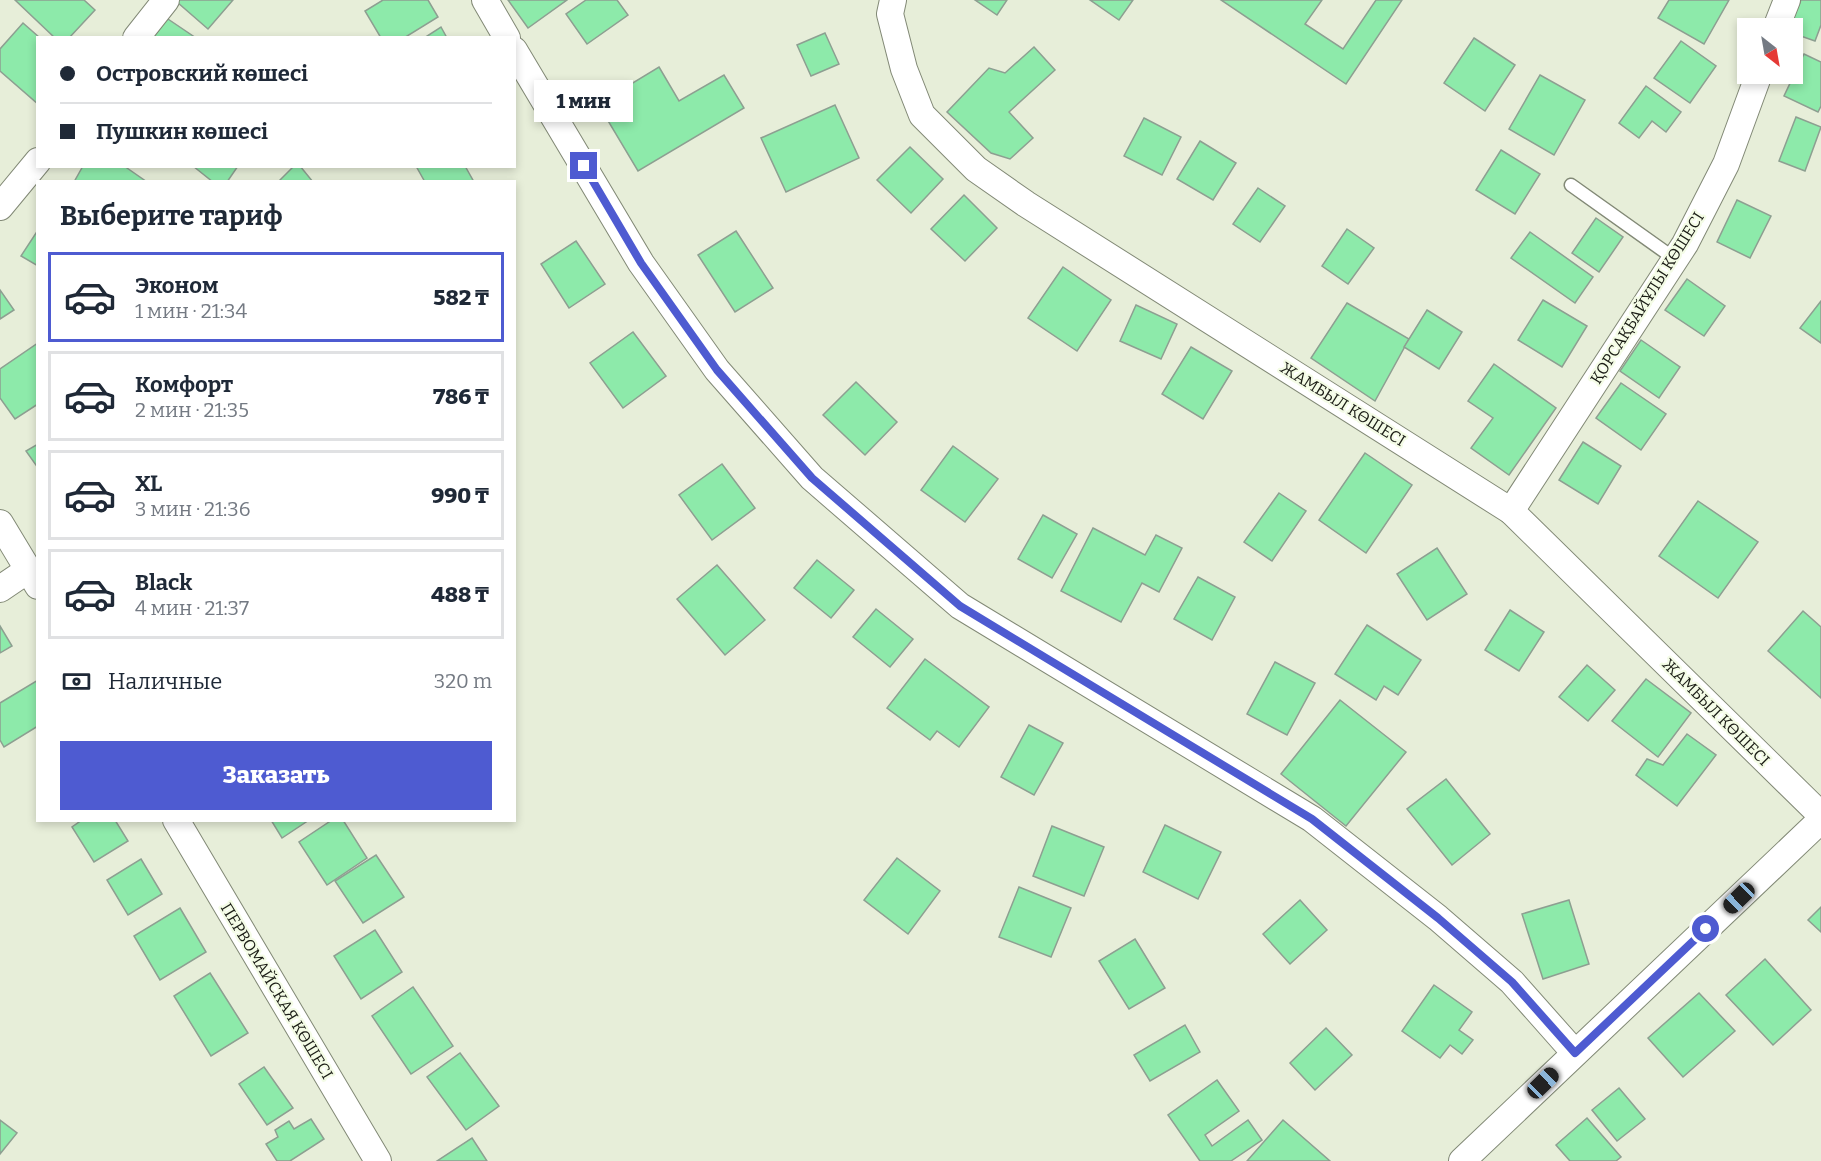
<!DOCTYPE html>
<html lang="ru">
<head>
<meta charset="utf-8">
<style>
	:root { --surface:#fff; --page:#f2f2f3; --text:#1f2937; --muted:#747a83; --line:#e0e1e3; --accent:#4e5bd1 }
	body { margin:0; font-family:Bitter,serif; background:var(--page); color:var(--text); height:100vh; display:flex; flex-direction:column; font-size:22px; white-space:nowrap }
	* { box-sizing:border-box; margin:0 }
	p { font-size:20px; color:var(--muted) }
	.icon { flex:none; width:33px; height:33px; fill:none; stroke:currentColor; stroke-width:2; stroke-linecap:round; stroke-linejoin:round }
	.map { position:relative; flex:1; overflow:hidden }
	.drawer { position:absolute; left:36px; top:180px; width:480px; height:642px; display:flex; flex-direction:column; background:var(--surface); border-radius:0px; box-shadow:0 3px 9px #0003 }
	.drawer>* { flex:none }
	.guide { position:absolute; left:36px; top:36px; width:480px; height:132px; border-radius:0px; box-shadow:0 3px 9px #0003; display:grid; align-content:center; height:132px; padding:0 24px; background:var(--surface) }
	.needle { width:39px; rotate:149deg }
	.controls { position:absolute; left:1737px; top:18px; display:grid; gap:12px }
	.controls a { display:grid; place-items:center; width:66px; height:66px; border-radius:0px; background:var(--surface); box-shadow:0 3px 9px #0003; font-size:30px }
	.end { position:absolute; width:27px; height:27px; margin:-14px; border:8px solid #4e5bd1; background:#fff; box-shadow:0 0 0 3px #fff }
	.from { border-radius:50% }
	.bubble { position:absolute; height:42px; border-radius:0px; background:var(--surface); box-shadow:0 3px 9px #0003; font-size:20px; font-weight:800; line-height:42px; text-align:center }
	.car { position:absolute; width:18px; height:36px; margin:-18px -9px; border-radius:8px; box-shadow:0 0 4px 2px #0007; background:linear-gradient(#222 24%,#8ab4d8 0 40%,#222 0 76%,#8ab4d8 0 86%,#222 0) }
	.guide b { display:flex; align-items:center; gap:21px; height:57px; font-size:22px }
	.guide b+b { border-top:2px solid var(--line) }
	.guide i { width:15px; height:15px; background:var(--text) }
	ul { padding:0; list-style:none }
	li { display:flex; align-items:center; gap:18px; height:90px; margin:0 12px 9px; padding:0 12px; border:3px solid var(--line); border-radius:0px }
	li div { flex:1 }
	li b { display:block; font-size:22px }
	li em { font-style:normal; font-weight:800 }
	li.on { border-color:var(--accent) }
	li>.icon { width:54px; height:54px; stroke-width:1.5 }
	h2 { padding:0 24px; font-size:27px; line-height:72px }
	.pay { display:flex; align-items:center; gap:15px; height:66px; padding:0 24px; font-size:22px }
	.pay p { margin-inline-start:auto }
	.primary-button { display:flex; gap:12px; margin-top:auto; padding:12px 24px }
	.primary-button a { flex:1; height:69px; border-radius:0px; background:var(--accent); color:#fff; font-size:24px; font-weight:800; line-height:69px; text-align:center }
	.map>svg:first-child { display:block }
</style>
</head>
<body>
<div class="map">
<svg width="1821" height="1161" viewBox="0 0 1821 1161">
	<rect width="100%" height="100%" fill="#e7eed9"/>
	<g fill="#8deaaa" stroke="#8d9f91" stroke-width="1.5">
		<path d="M15 0H84L95 10 69 38H55Z"/>
		<path d="M179 0H233L208 29 177 2Z"/>
		<path d="M383 0H428L438 17 404 38H381L365 11Z"/>
		<path d="M508 0H567L528 28Z"/>
		<path d="M586 0H617L628 15 587 44 566 14Z"/>
		<path d="M975 0H1007L997 15Z"/>
		<path d="M1090 0H1133L1119 20Z"/>
		<path d="M1221 0H1322L1305 24 1343 49 1376 0H1402L1346 84Z"/>
		<path d="M1669 0H1729L1704 44 1658 18Z"/>
		<path d="M1801 0H1821V25L1815 41 1792 33V28H1789Z"/>
		<path d="M162 15 196 38H148Z"/>
		<path d="M23 23 40 38H38V104L0 71V49Z"/>
		<path d="M441 27 447 38H424Z"/>
		<path d="M825 33 839 64 811 76 797 45Z"/>
		<path d="M1474 38 1515 65 1485 111 1444 83Z"/>
		<path d="M1681 41 1716 66 1690 103 1654 78Z"/>
		<path d="M1034 47 1055 70 1009 112 1033 138 1010 159 991 153 947 112 989 68 1005 73Z"/>
		<path d="M1804 54 1821 62V106L1818 112 1784 96Z"/>
		<path d="M659 67 679 101 724 75 744 108 638 171 598 104Z"/>
		<path d="M1540 75 1585 100 1554 155 1509 129Z"/>
		<path d="M1646 86 1681 112 1666 132 1652 121 1639 138 1619 123Z"/>
		<path d="M835 105 859 158 786 192 761 138Z"/>
		<path d="M1796 117 1821 127 1805 171 1779 161Z"/>
		<path d="M1144 118 1181 137 1162 175 1124 156Z"/>
		<path d="M1200 141 1236 163 1213 200 1177 179Z"/>
		<path d="M910 147 943 179 911 213 877 180Z"/>
		<path d="M1501 150 1540 174 1515 214 1476 190Z"/>
		<path d="M83 166H124L147 182H74Z"/>
		<path d="M193 166H238L227 182H213Z"/>
		<path d="M294 166H300L313 182H278Z"/>
		<path d="M416 166H465L474 182H425Z"/>
		<path d="M1258 188 1285 206 1260 242 1233 224Z"/>
		<path d="M964 195 997 228 965 261 931 229Z"/>
		<path d="M1737 200 1771 216 1750 258 1717 242Z"/>
		<path d="M1596 218 1623 237 1599 272 1572 253Z"/>
		<path d="M1347 229 1374 248 1348 284 1322 266Z"/>
		<path d="M38 230V266L21 256Z"/>
		<path d="M736 231 773 288 735 312 698 255Z"/>
		<path d="M1530 232 1593 277 1575 303 1511 258Z"/>
		<path d="M576 241 605 284 569 308 541 264Z"/>
		<path d="M1063 267 1111 300 1077 351 1028 318Z"/>
		<path d="M1687 279 1725 306 1704 336 1665 310Z"/>
		<path d="M0 290 14 310 0 319Z"/>
		<path d="M1543 300 1587 326 1562 367 1518 340Z"/>
		<path d="M1821 301V343L1800 328Z"/>
		<path d="M1347 303 1409 339 1375 401 1311 358Z"/>
		<path d="M1136 305 1177 324 1161 359 1120 341Z"/>
		<path d="M1427 310 1462 332 1439 369 1404 347Z"/>
		<path d="M633 332 666 376 623 408 590 363Z"/>
		<path d="M1641 340 1680 367 1659 398 1620 371Z"/>
		<path d="M38 343V404L15 419 0 398V369Z"/>
		<path d="M1191 347 1232 371 1203 419 1162 394Z"/>
		<path d="M1494 364 1556 408 1509 475 1471 448 1493 418 1468 401Z"/>
		<path d="M856 382 897 422 865 455 823 415Z"/>
		<path d="M1621 383 1666 414 1641 450 1596 418Z"/>
		<path d="M1583 442 1621 466 1598 504 1559 480Z"/>
		<path d="M38 444V468L26 451Z"/>
		<path d="M953 446 998 479 965 522 921 490Z"/>
		<path d="M1365 453 1412 485 1366 553 1319 520Z"/>
		<path d="M722 464 755 508 712 540 679 495Z"/>
		<path d="M1279 493 1306 511 1272 561 1244 542Z"/>
		<path d="M1698 501 1758 542 1718 598 1659 556Z"/>
		<path d="M1043 515 1077 534 1052 578 1018 559Z"/>
		<path d="M1093 528 1145 555 1156 535 1182 548 1159 592 1142 583 1121 622 1061 591Z"/>
		<path d="M1437 548 1467 594 1427 620 1397 574Z"/>
		<path d="M817 560 854 590 831 618 794 588Z"/>
		<path d="M717 565 765 620 725 655 677 599Z"/>
		<path d="M1198 577 1235 597 1212 640 1174 619Z"/>
		<path d="M876 609 913 639 890 667 853 637Z"/>
		<path d="M1510 610 1544 632 1519 671 1485 650Z"/>
		<path d="M1803 611 1821 627V698L1768 651Z"/>
		<path d="M1367 625 1421 660 1398 695 1384 686 1376 700 1335 674Z"/>
		<path d="M0 626 12 646 0 653Z"/>
		<path d="M925 659 989 707 959 747 937 731 930 740 887 708Z"/>
		<path d="M1275 662 1315 683 1287 735 1247 714Z"/>
		<path d="M1587 665 1615 690 1588 721 1559 697Z"/>
		<path d="M1646 679 1691 713 1658 757 1612 721Z"/>
		<path d="M38 680V726L4 747 0 740V703Z"/>
		<path d="M1340 700 1406 752 1346 826 1281 774Z"/>
		<path d="M1029 725 1063 743 1034 795 1001 777Z"/>
		<path d="M1687 734 1716 755 1677 806 1636 775 1647 759 1663 765Z"/>
		<path d="M1446 779 1490 834 1452 865 1407 809Z"/>
		<path d="M82 820H115L128 841 94 862 72 827Z"/>
		<path d="M271 820H309L282 838Z"/>
		<path d="M332 820H343L367 858 327 885 299 842Z"/>
		<path d="M1165 825 1221 852 1198 899 1143 872Z"/>
		<path d="M1052 826 1104 847 1084 896 1033 876Z"/>
		<path d="M376 855 404 897 363 923 335 881Z"/>
		<path d="M897 858 940 891 908 934 864 900Z"/>
		<path d="M141 859 162 894 128 915 107 880Z"/>
		<path d="M1019 887 1071 908 1051 957 999 937Z"/>
		<path d="M1300 900 1327 930 1290 964 1263 934Z"/>
		<path d="M1569 900 1589 964 1543 979 1522 914Z"/>
		<path d="M1821 907V932L1808 920Z"/>
		<path d="M180 908 206 952 160 980 134 936Z"/>
		<path d="M375 930 402 972 361 999 334 956Z"/>
		<path d="M1135 939 1165 988 1129 1009 1099 961Z"/>
		<path d="M1765 959 1811 1010 1773 1045 1726 995Z"/>
		<path d="M210 973 248 1033 211 1056 174 996Z"/>
		<path d="M1434 985 1472 1012 1459 1030 1473 1040 1462 1054 1450 1045 1440 1058 1402 1031Z"/>
		<path d="M413 987 453 1046 411 1074 372 1016Z"/>
		<path d="M1699 993 1735 1031 1683 1077 1648 1038Z"/>
		<path d="M1185 1025 1200 1052 1150 1081 1134 1055Z"/>
		<path d="M1326 1028 1352 1055 1315 1090 1290 1063Z"/>
		<path d="M460 1053 499 1106 466 1130 427 1077Z"/>
		<path d="M264 1067 293 1108 267 1125 239 1084Z"/>
		<path d="M1217 1080 1239 1111 1205 1135 1212 1146 1248 1120 1262 1140 1231 1161H1200L1168 1115Z"/>
		<path d="M1619 1088 1645 1119 1617 1141 1592 1110Z"/>
		<path d="M1587 1118 1621 1157 1616 1161H1570L1556 1145Z"/>
		<path d="M311 1119 324 1139 290 1161H277L266 1144 278 1137 275 1130 289 1121 294 1129Z"/>
		<path d="M0 1120 17 1133 0 1154Z"/>
		<path d="M1283 1120 1330 1161H1247Z"/>
		<path d="M472 1138 487 1161H437Z"/>
	</g>
	<g fill="none" stroke-linecap="round" stroke-linejoin="round">
		<defs>
			<path id="service" d="M1571 185 1675 259"/>
			<g id="minor">
				<path d="M485 0 507 38"/>
				<path d="M893 0 890 14 904 69 922 115 976 169 1026 204 1511 511 1821 815"/>
				<path d="M1776 28 1787 0"/>
				<path d="M136 38 166 0"/>
				<path d="M514 50 641 263 717 370 812 478 960 606 1312 819 1438 918 1512 982 1575 1053"/>
				<path d="M0 207 38 161"/>
				<path d="M1511 511 1685 244 1726 164 1759 74"/>
				<path d="M0 523 38 586"/>
				<path d="M0 589 28 570"/>
				<path d="M176 820 378 1161"/>
				<path d="M1462 1161 1821 820"/>
			</g>
		</defs>
		<use href="#service" stroke="#828976" stroke-width="15"/>
		<use href="#minor" stroke="#828976" stroke-width="28"/>
		<use href="#service" stroke="#fff" stroke-width="12"/>
		<use href="#minor" stroke="#fff" stroke-width="26"/>
	</g>
	<g fill="none" stroke-linecap="round" stroke-linejoin="round">
		<path stroke="#4e5bd1" stroke-width="8" d="M584 166 641 263 717 370 812 478 960 606 1312 819 1438 918 1512 982 1575 1053 1706 929"/>
	</g>
	<g text-anchor="middle" dominant-baseline="central" stroke-width="4.5" stroke-linejoin="round" paint-order="stroke">
		<g font-size="16" fill="#191b14" stroke="#f4fce6">
			<text transform="translate(1647 298) rotate(-58)">ҚОРСАҚБАЙҰЛЫ КӨШЕСІ</text>
			<text transform="translate(1343 404) rotate(32)">ЖАМБЫЛ КӨШЕСІ</text>
			<text transform="translate(1716 712) rotate(45)">ЖАМБЫЛ КӨШЕСІ</text>
			<text transform="translate(277 991) rotate(59)">ПЕРВОМАЙСКАЯ КӨШЕСІ</text>
		</g>
	</g>
</svg>
<div class="controls">
<a><svg class="needle" viewBox="-14 -14 28 28"><path d="M0-13l5 13h-10z" fill="#e53935"/><path d="M0 13l5-13h-10z" fill="#747a83"/></svg></a>
</div>
<i class="end from" style="left:1706px;top:929px"></i>
<i class="end" style="left:584px;top:166px"></i>
<div class="bubble" style="left:534px;top:80px;width:99px">1 мин</div>
<i class="car" style="left:1739px;top:898px;rotate:226deg"></i>
<i class="car" style="left:1543px;top:1083px;rotate:46deg"></i>
<div class="guide">
<b><i class="from"></i>Островский көшесі</b>
<b><i></i>Пушкин көшесі</b>
</div>
<section class="drawer">
<h2>Выберите тариф</h2>
<ul>
<li class="on"><svg class="icon" aria-label="car" viewBox="0 0 24 24"><path d="M5 17H2v-5l4-1 3-4h7l3 4 3 1v5h-3M9 17h6M6 11h13"/><circle cx="7" cy="17" r="2"/><circle cx="17" cy="17" r="2"/></svg><div><b>Эконом</b><p>1 мин · 21:34</p></div><em>582 ₸</em></li>
<li><svg class="icon" aria-label="car" viewBox="0 0 24 24"><path d="M5 17H2v-5l4-1 3-4h7l3 4 3 1v5h-3M9 17h6M6 11h13"/><circle cx="7" cy="17" r="2"/><circle cx="17" cy="17" r="2"/></svg><div><b>Комфорт</b><p>2 мин · 21:35</p></div><em>786 ₸</em></li>
<li><svg class="icon" aria-label="car" viewBox="0 0 24 24"><path d="M5 17H2v-5l4-1 3-4h7l3 4 3 1v5h-3M9 17h6M6 11h13"/><circle cx="7" cy="17" r="2"/><circle cx="17" cy="17" r="2"/></svg><div><b>XL</b><p>3 мин · 21:36</p></div><em>990 ₸</em></li>
<li><svg class="icon" aria-label="car" viewBox="0 0 24 24"><path d="M5 17H2v-5l4-1 3-4h7l3 4 3 1v5h-3M9 17h6M6 11h13"/><circle cx="7" cy="17" r="2"/><circle cx="17" cy="17" r="2"/></svg><div><b>Black</b><p>4 мин · 21:37</p></div><em>488 ₸</em></li>
</ul>
<div class="pay"><svg class="icon" aria-label="cash" viewBox="0 0 24 24"><path d="M3 7h18v10H3z"/><circle cx="12" cy="12" r="2"/></svg>Наличные<p>320 m</p></div>
<div class="primary-button"><a>Заказать</a></div>
</section>
</div>
</body>
</html>
